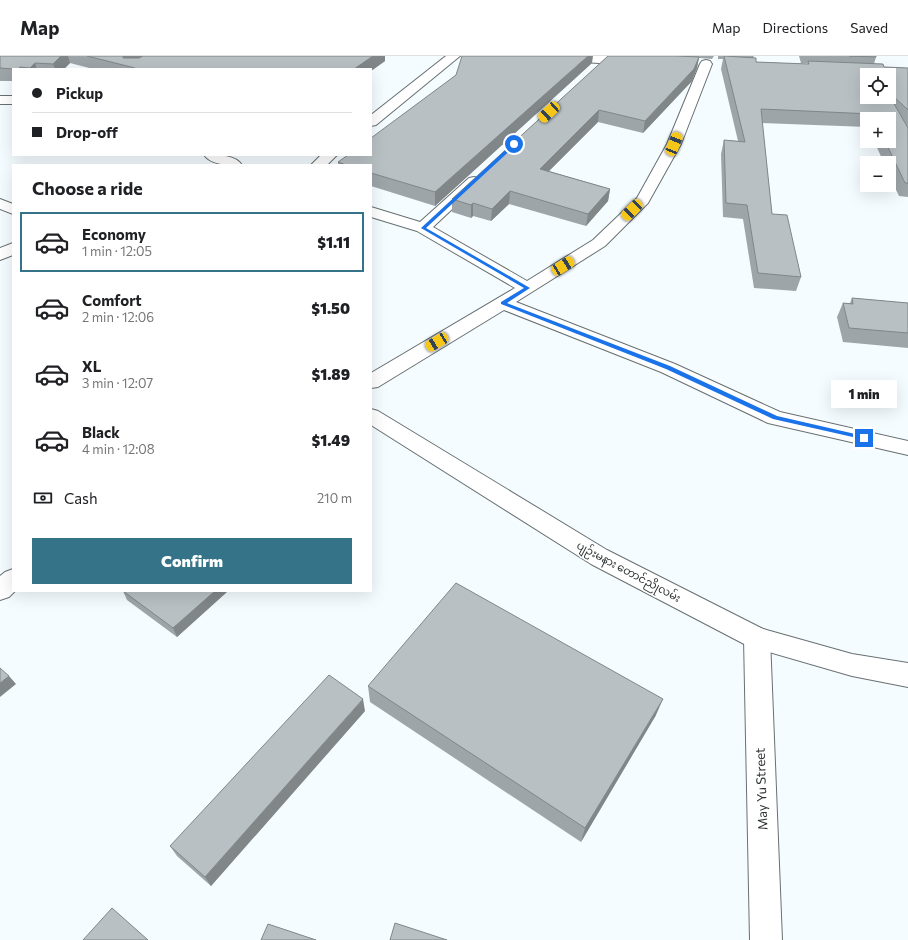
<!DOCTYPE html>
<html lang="en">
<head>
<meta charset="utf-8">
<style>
	:root { --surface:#fff; --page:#f6f6f6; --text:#202124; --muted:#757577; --line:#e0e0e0; --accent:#347388 }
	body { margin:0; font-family:Commissioner,"Noto Sans Myanmar",sans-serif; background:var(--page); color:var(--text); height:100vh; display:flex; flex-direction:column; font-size:15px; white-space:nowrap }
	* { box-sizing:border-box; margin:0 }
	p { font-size:13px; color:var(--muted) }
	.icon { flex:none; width:22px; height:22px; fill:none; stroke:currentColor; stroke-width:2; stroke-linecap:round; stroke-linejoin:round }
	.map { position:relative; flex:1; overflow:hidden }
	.drawer { position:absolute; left:12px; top:108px; width:360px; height:428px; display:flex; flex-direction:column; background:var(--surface); border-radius:0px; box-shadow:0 4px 16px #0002 }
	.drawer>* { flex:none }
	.guide { position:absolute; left:12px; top:12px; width:360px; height:88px; border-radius:0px; box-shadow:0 4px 16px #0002; display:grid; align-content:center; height:88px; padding:0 20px; background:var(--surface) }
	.controls { position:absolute; left:860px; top:12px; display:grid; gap:8px }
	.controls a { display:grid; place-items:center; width:36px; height:36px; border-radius:0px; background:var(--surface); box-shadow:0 4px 16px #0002; font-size:20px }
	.end { position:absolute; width:18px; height:18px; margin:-9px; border:5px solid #1a73e8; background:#fff; box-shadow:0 0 0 2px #fff }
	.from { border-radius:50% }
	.bubble { position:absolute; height:28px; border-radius:0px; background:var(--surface); box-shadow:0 4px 16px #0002; font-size:13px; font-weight:800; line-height:28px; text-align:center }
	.car { position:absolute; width:12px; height:24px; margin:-12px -6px; border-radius:5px; box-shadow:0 0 3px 1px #0007; background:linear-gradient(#f5c518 24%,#345 0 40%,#f5c518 0 76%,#345 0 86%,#f5c518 0) }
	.guide b { display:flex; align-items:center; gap:14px; height:38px; font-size:15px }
	.guide b+b { border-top:1px solid var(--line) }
	.guide i { width:10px; height:10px; background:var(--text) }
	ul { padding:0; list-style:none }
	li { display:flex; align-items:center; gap:12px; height:60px; margin:0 8px 6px; padding:0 12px; border:2px solid transparent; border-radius:0px }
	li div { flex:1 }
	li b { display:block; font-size:15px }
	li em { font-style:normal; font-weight:800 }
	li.on { border-color:var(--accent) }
	li>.icon { width:36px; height:36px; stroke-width:1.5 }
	h2 { padding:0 20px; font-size:18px; line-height:48px }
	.pay { display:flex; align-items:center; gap:10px; height:44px; padding:0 20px; font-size:15px }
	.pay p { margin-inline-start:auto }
	.primary-button { display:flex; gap:8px; margin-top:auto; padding:8px 20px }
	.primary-button a { flex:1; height:46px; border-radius:0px; background:var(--accent); color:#fff; font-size:16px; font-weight:800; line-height:46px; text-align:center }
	header { display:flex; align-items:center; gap:24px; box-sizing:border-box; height:56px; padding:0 20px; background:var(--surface); border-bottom:1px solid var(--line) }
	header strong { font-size:19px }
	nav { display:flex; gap:22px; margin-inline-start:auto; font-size:14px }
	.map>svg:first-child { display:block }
</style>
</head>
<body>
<header>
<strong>Map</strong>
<nav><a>Map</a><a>Directions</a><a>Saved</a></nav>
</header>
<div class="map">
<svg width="908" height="884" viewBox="0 0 908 884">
	<rect width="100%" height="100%" fill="#f5fcff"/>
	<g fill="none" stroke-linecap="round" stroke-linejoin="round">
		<defs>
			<g id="minor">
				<path d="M446 0H460L376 69 371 70V59Z"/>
				<path d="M540 0H611L639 2 641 5 639 8 635 9 546 4 542 3Z"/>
				<path d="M706 4 710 5 712 8 681 88 648 147 605 190 516 246 675 308 780 356 908 385V399L768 367 661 316 504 254 378 331 371 332V317L515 232 417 175 371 161V151L420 166 469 122 474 121 479 122 481 125 479 128 433 171 527 225 593 184 637 142 667 88 700 8 702 5Z"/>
				<rect x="0" y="40" width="13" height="8"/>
				<path d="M204 99C216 99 235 98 242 109 230 109 212 110 204 99Z"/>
				<path d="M321 99H337L327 109H311Z"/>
				<path d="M13 187V199L0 204V192Z"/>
				<path d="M13 513V535H15L9 541 0 544V520L5 516Z"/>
				<path d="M757 571 766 574 770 582 782 884H750L744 582 748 574Z"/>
			</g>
			<g id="major">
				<path d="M0 143 13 148V158L0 153Z"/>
				<path d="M371 353 378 355 607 494 763 573 852 598 908 607V631L852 620 748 590 591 508 371 369Z"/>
			</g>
		</defs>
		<use href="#minor" stroke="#687072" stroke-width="2"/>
		<use href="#major" stroke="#687072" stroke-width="2"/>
		<use href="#minor" fill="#fff" fill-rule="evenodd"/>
		<use href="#major" fill="#fff" fill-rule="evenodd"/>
	</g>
	<g fill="#9ea5a8" fill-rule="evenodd">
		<path d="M0 0H385V5L371 15V13H93L70 7 64 13H13V25H0Z"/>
		<path d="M608 0H714L712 3 699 2 697 12 692 25 643 77 598 66 549 115 610 133 608 145 586 170 509 148 491 165 473 160 471 162 452 156V143Z"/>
		<path d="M718 0H754L753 2 756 6 807 8 808 7H801L799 0H876V1L874 8 884 11 908 12V141L899 140 889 119V107H884L874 85H889V63H867V71L762 67 772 158 801 221 796 235 754 232 743 163 723 161 721 98 724 84 738 85 721 13 723 3H718ZM889 19V41H867Z"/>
		<path d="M592 7 435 150 371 130V109H338V106Z"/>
		<path d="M852 242 908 247V292L843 286 837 261 843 247H850Z"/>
		<path d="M123 535H228L177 581 127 544Z"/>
		<path d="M368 630 656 659 581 786 370 646Z"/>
		<path d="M365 655 211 830 177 800 170 790Z"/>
	</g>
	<g fill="#818688">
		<path d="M61 0H68L70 7 64 13H55L53 8Z"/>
		<path d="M123 0H146L128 9 123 2Z"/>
		<path d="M373 0H385V5L371 15V13H354Z"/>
		<path d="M588 0H593L592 7 435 150V136Z"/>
		<path d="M699 1 697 12 692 25 643 77 645 65Z"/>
		<path d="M35 7 37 13H31L30 12Z"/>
		<path d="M599 54 598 66 539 125 540 113Z"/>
		<path d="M610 133 608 145 586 170 588 158Z"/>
		<path d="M510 135 509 148 491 165 492 153Z"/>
		<path d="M473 147V160L471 162V149Z"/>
		<path d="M215 535H228L177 581 173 572Z"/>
		<path d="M9 620 16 628 0 641V627Z"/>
		<path d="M363 643 365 655 211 830 205 821Z"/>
		<path d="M663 643 656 659 581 786 585 772Z"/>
	</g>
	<g fill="#b8c0c3" stroke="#818688">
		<path d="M0 0H61L53 8 35 7 30 12 20 11 18 13H13L0 12Z"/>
		<path d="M87 0H123V2H139L143 0H373L354 13H134L135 12Z"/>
		<path d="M462 0H588L435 136 371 117V109H346L338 106 348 99H371V82L456 19Z"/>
		<path d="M608 0H676L699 1 694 13 645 65 599 54 540 113 610 133 588 158 510 135 492 153 473 147 471 149 452 143Z"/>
		<path d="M724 0 756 2V6L809 8 808 5 883 8 884 11 908 12V54L889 36V19H867V41H889V39L908 72V127H905L885 85H889V63H875L872 58 761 53 772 158 787 159 801 221 758 217 747 149 726 147 724 84 745 86Z"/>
		<path d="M849 0H876V1Z"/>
		<path d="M852 242 908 247V277L849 272 843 247 853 248Z"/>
		<path d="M456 527 663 643 585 772 368 630Z"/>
		<path d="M123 535H215L173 572Z"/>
		<path d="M0 612 9 620 0 627Z"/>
		<path d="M329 619 363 643 205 821 170 790Z"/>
		<path d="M112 852 148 884H83Z"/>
		<path d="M395 867 447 884H390Z"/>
		<path d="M268 868 316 884H261Z"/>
	</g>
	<path fill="#1a73e8" d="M513 87 517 88 426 172 530 232 507 247 670 310 777 360 864 380 867 382 866 384 773 363 666 313 501 248V246L524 232 421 172Z"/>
	<g text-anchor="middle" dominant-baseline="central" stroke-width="3" stroke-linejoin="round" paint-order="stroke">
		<g font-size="11" fill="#2f3233" stroke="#fff">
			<text transform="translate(629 515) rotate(28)">ပျဉ်းမနား တောင်ညိုလမ်း</text>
		</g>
		<g font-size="13" fill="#2f3233" stroke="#fff">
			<text transform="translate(761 733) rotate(-92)">May Yu Street</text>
		</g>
	</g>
</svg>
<div class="controls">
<a><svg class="icon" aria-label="locate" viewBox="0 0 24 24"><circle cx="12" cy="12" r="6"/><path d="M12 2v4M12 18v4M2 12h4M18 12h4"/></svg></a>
<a>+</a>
<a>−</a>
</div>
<i class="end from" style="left:514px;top:88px"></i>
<i class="end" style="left:864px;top:382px"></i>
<div class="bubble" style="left:831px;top:324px;width:66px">1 min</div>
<i class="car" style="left:549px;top:56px;rotate:227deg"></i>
<i class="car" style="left:674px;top:88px;rotate:22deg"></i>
<i class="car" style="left:632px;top:154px;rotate:225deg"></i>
<i class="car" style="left:563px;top:210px;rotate:58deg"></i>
<i class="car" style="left:437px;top:286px;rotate:239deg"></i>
<div class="guide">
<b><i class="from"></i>Pickup</b>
<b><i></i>Drop-off</b>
</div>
<section class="drawer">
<h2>Choose a ride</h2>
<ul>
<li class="on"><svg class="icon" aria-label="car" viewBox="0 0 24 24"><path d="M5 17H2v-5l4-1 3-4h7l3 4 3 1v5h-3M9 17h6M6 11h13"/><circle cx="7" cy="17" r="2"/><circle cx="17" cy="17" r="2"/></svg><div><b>Economy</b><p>1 min · 12:05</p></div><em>$1.11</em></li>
<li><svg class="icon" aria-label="car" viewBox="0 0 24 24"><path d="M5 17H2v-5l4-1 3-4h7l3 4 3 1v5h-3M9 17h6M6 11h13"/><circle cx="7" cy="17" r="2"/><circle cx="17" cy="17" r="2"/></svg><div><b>Comfort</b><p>2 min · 12:06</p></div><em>$1.50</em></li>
<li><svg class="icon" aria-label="car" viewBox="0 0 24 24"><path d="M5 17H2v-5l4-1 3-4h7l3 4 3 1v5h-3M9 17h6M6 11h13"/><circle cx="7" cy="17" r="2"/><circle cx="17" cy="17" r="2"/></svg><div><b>XL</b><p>3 min · 12:07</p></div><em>$1.89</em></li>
<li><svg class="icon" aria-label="car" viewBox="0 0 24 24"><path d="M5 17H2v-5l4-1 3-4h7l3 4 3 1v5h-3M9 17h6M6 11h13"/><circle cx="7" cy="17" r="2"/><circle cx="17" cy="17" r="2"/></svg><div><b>Black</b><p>4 min · 12:08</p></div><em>$1.49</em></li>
</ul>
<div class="pay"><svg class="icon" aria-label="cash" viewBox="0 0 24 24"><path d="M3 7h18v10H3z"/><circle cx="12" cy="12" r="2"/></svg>Cash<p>210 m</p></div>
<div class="primary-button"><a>Confirm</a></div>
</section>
</div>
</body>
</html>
